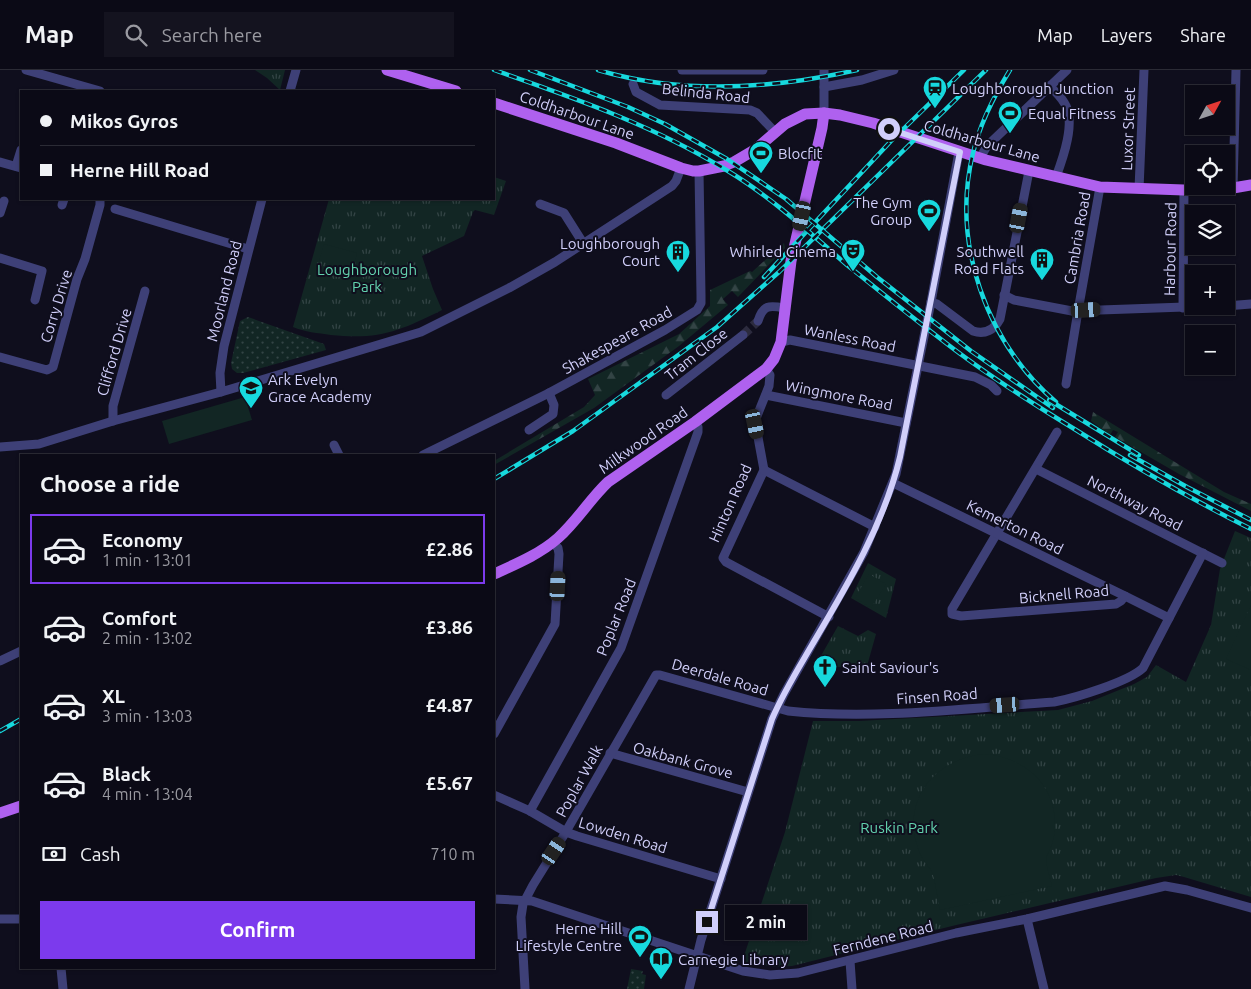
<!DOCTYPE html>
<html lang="en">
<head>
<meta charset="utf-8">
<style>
	:root { --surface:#0b0a16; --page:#14131f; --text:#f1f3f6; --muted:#9a9aa1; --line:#2b2b35; --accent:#7c3aed }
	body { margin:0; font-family:Ubuntu,sans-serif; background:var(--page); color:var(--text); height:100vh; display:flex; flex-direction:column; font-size:19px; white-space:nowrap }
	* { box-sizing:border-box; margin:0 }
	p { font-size:16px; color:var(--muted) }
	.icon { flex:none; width:28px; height:28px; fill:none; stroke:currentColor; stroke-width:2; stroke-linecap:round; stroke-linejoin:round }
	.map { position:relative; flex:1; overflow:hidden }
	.details { position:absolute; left:20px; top:384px; width:475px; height:515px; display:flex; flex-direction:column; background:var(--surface); border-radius:0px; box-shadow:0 1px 4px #0004,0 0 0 1px var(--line) }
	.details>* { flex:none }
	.banner { position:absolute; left:20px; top:20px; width:475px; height:110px; border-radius:0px; box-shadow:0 1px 4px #0004,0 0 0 1px var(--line); display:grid; align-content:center; height:110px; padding:0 20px; background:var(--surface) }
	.needle { width:32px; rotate:50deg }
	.fabs { position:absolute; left:1185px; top:15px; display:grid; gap:10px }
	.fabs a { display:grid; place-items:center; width:50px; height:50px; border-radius:0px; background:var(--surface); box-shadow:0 1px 4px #0004,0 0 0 1px var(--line); font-size:25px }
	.end { position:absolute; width:22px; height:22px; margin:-11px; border:6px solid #d1cffa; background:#111; box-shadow:0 0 0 2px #111 }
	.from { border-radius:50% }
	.bubble { position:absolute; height:35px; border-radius:0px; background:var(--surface); box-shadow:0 1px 4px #0004,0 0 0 1px var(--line); font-size:16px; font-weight:700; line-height:35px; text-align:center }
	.car { position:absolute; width:15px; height:30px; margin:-15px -8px; border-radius:6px; box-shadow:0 0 4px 1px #0007; background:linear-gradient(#222 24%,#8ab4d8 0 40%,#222 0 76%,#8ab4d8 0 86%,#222 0) }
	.banner b { display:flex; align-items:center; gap:18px; height:48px; font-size:19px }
	.banner b+b { border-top:1px solid var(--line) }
	.banner i { width:12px; height:12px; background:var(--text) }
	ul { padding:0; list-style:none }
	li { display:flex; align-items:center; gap:15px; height:70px; margin:0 10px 8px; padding:0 10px; border:2px solid transparent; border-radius:0px }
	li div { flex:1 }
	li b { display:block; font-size:19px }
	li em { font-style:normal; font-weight:700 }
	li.on { border-color:var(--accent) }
	li>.icon { width:45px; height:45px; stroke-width:1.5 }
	h2 { padding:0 20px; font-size:22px; line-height:60px }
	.pay { display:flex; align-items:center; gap:12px; height:55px; padding:0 20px; font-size:19px }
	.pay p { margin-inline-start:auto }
	.cta { display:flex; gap:10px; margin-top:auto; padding:10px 20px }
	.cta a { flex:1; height:58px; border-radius:0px; background:var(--accent); color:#fff; font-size:20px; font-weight:700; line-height:58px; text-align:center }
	header { display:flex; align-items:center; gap:30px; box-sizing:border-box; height:70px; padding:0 25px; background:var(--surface); border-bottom:1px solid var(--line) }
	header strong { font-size:24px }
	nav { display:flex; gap:28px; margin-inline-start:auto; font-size:18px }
	.search { width:350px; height:45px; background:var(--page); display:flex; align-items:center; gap:12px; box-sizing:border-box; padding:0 18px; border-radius:0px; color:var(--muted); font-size:19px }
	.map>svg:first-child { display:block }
</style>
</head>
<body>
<header>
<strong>Map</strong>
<div class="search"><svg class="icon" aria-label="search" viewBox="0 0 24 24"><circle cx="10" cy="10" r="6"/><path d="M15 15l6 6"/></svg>Search here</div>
<nav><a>Map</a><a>Layers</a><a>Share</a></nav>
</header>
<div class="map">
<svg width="1251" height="919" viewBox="0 0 1251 919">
	<defs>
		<pattern id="grass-dots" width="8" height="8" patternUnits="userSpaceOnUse" patternTransform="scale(1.25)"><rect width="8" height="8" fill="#122624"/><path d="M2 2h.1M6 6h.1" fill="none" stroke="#334445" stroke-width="1.8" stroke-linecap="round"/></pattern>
		<pattern id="forest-firs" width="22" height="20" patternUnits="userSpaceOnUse" patternTransform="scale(1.25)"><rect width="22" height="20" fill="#122624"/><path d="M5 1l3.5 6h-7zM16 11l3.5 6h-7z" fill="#334445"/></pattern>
		<pattern id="park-tufts" width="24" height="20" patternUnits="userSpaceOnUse" patternTransform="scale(1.25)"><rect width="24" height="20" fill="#122624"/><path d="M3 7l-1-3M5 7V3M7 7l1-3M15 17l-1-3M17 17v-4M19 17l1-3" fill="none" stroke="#334445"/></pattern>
	</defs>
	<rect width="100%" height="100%" fill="#0f0e1d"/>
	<g fill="url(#grass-dots)">
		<path d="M248 247 324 274 326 280 243 303H237L232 299 231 293 240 251Z"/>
		<path d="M631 899 643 901 642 904 646 905 644 919H627Z"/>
	</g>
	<g fill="url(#forest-firs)">
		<path d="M784 173 785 178 738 227 732 221 723 229 728 235 679 276 594 338 494 395V391L584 337 595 325 588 309 679 264 710 236V220L750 201 752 202Z"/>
		<path d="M1093 342 1224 422 1251 434V441L1179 404 1115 367 1118 362 1113 360 1110 365 1091 351Z"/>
	</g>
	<g fill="url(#park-tufts)">
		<path d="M255 0H285L280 20 267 8Z"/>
		<path d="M494 107 506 111 494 145 475 140 473 142 464 166 422 186 433 219 442 240C400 261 379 270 331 265 318 263 305 262 293 257L329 129H494Z"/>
		<path d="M1235 461 1251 468V827L1184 807 1176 805 1156 808 952 856 792 896 775 897 746 892 744 886 785 762 813 651H859L1058 640 1092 631 1134 614 1147 607 1156 595 1186 612 1211 555 1220 499Z"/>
		<path d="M868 493 896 509 886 548 851 528Z"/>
		<path d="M838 556 858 566 868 560 876 564 867 596 835 597 818 591Z"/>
	</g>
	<g fill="#122624">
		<path d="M324 174 357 183 353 200 319 191Z"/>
		<path d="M245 327 252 350 169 374 162 351Z"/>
		<path d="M869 504 886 514 871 538 855 528Z"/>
		<path d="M1251 535V600L1226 589Z"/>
		<path d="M984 684C1023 687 1056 713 1055 756 1055 764 1053 772 1050 779 1049 782 1046 786 1046 790 1047 798 1050 808 1052 816L940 840C937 828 936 813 932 802 930 798 926 794 923 789 919 783 917 775 915 768 906 722 941 688 984 684Z"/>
	</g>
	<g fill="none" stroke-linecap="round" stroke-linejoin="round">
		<path stroke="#2c2b3e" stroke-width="9" stroke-dasharray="9 4.5" stroke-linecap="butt" d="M743 265 758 251"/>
		<g stroke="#3e4077" stroke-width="9">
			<path d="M26 0 100 21"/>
			<path d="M682 0H763"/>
			<path d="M824 0V43"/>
			<path d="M633 14 636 22 660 35 750 40 757 43 775 62"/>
			<path d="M1049 16C1055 21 1061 27 1065 34 1076 52 1063 88 1056 107"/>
			<path d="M824 17 862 10 894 0"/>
			<path d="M290 21 296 0"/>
			<path d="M980 88 987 76 1067 0"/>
			<path d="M0 92 21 98"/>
			<path d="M16 96 21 80"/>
			<path d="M1233 118 1236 0"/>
			<path d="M1139 119 1144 0"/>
			<path d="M540 134 564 143 583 173"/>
			<path d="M62 135 64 129"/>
			<path d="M115 139 248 179"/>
			<path d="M0 143 4 131"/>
			<path d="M0 188 42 201 35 230"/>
			<path d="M1004 225 1014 230 1072 241 1213 236"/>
			<path d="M931 232 937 234 973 261C985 265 994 260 1000 249L1029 101"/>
			<path d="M1226 236 1251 234"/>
			<path d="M1183 238 1184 120"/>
			<path d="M758 251C763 235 769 235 784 238"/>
			<path d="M781 272 790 270 975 307 991 315 997 321"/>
			<path d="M0 287 47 300 53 297 77 209 85 189 100 135V129"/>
			<path d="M766 299 770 305 769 316 755 351 764 400 723 488 726 492 829 547"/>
			<path d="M1066 314 1078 241 1100 117"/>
			<path d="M221 322 220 303 224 276 262 129"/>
			<path d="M666 325 743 265"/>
			<path d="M766 325 906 353"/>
			<path d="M113 351V336L145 221"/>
			<path d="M529 360 553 344 554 335 549 323"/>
			<path d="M1057 362 952 539V544L961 546 1116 534 1121 531 1125 526 1169 548"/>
			<path d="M334 375 339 385"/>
			<path d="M0 377 39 374 113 351 221 322 421 262 509 218 555 192 672 116 676 111 681 98"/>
			<path d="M423 385 549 323 665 260 697 240 701 233V225L699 101"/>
			<path d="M1036 399 1222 493"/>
			<path d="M764 400 875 457"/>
			<path d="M893 413 1125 526"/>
			<path d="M0 591 21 581"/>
			<path d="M494 664 555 554 559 484 558 478 553 473"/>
			<path d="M610 683 748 722"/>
			<path d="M494 725 530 741 566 762 577 766 721 809"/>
			<path d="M530 741 621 578 698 362V357L695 352"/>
			<path d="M494 829 532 831 743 901 770 905 798 903 956 863 1027 849 1165 816 1187 820 1251 838"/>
			<path d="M0 849H21"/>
			<path d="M1027 849 1044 919"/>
			<path d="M850 891 852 919"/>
			<path d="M61 898 63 919"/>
			<path d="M525 919 521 847 523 834 533 815 564 765 656 605H660L788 641C875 650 967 638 1054 632 1075 628 1128 612 1143 598L1203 483"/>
			<path d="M689 919 701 870 772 649 784 624 864 482 896 404 931 232 959 82"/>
		</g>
		<g stroke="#af61ef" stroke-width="11">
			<path d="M387 0 456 21"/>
			<path d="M494 33 616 73 681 98 693 101H699L724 96 734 92 756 79 785 54 805 44 824 43 840 45 873 53 986 90 1100 117 1184 120 1233 118 1251 115"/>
			<path d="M494 504C516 494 540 484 558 468 577 451 590 429 608 412L695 352 766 299 774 289 781 272 791 191 822 58 824 43"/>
			<path d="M0 743 21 736"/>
		</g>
		<defs>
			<g id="rail">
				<path d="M494 0C574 28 655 56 728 101 771 127 809 162 847 195 878 220 910 246 942 270 984 303 1030 332 1076 360 1133 396 1191 429 1251 459"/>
				<path d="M530 0 628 37 665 54 727 89 786 129 877 207 971 281 1053 338"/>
				<path d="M598 0C682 25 772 19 857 0"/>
				<path d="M1010 0C994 26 980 53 973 83 951 173 986 272 1056 332"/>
				<path d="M764 207 891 71 964 0"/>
				<path d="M1049 330 1139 385"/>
				<path d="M1130 385 1187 417 1251 450"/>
				<path d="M494 409 573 361 717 257 779 202 986 0"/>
				<path d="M0 661 21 649"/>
			</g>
		</defs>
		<use href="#rail" stroke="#17d9de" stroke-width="4.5"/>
		<use href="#rail" stroke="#0f0e1d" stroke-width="2.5" stroke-dasharray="8" stroke-linecap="butt"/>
	</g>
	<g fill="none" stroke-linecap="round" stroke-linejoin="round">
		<path stroke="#d1cffa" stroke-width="6" d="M707 852 772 649C783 623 798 599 812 575 847 516 884 454 900 387L960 82 889 59"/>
	</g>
	<defs>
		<symbol id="station-pin" viewBox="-11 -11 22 30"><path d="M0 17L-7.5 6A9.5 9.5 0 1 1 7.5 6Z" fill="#17d9de" stroke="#0f0e1d"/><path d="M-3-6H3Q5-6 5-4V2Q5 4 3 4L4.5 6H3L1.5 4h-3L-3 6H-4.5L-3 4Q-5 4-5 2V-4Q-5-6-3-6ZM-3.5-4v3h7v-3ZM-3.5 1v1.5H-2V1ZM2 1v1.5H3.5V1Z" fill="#111"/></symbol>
		<symbol id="stadium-pin" viewBox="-11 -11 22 30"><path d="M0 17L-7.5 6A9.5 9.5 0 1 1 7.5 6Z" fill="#17d9de" stroke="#0f0e1d"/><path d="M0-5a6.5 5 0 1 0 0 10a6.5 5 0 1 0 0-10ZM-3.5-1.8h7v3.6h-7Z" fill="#111"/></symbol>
		<symbol id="theatre-pin" viewBox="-11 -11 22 30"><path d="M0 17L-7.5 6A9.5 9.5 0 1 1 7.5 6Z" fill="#17d9de" stroke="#0f0e1d"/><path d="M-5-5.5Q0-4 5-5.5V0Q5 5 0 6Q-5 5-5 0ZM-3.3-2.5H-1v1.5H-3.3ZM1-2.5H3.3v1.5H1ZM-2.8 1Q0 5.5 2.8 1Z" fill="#111"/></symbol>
		<symbol id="building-pin" viewBox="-11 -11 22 30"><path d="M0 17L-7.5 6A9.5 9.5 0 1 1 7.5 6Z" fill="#17d9de" stroke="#0f0e1d"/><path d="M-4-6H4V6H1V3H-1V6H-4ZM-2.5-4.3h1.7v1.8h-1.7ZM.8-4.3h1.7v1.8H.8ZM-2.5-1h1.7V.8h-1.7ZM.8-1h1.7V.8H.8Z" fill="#111"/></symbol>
		<symbol id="school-pin" viewBox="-11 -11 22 30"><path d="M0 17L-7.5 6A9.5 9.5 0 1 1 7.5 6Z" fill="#17d9de" stroke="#0f0e1d"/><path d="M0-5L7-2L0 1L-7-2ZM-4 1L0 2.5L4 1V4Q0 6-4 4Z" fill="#111"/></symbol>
		<symbol id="church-pin" viewBox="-11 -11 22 30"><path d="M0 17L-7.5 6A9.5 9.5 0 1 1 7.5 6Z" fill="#17d9de" stroke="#0f0e1d"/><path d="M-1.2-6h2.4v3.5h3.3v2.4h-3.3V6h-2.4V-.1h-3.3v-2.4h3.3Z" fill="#111"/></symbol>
		<symbol id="library-pin" viewBox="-11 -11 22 30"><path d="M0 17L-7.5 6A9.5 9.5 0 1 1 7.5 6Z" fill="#17d9de" stroke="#0f0e1d"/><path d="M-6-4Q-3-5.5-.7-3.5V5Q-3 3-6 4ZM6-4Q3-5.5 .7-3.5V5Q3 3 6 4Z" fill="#111"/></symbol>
	</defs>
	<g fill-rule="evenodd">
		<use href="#station-pin" x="921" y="4" width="28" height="38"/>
		<use href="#stadium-pin" x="996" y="29" width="28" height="38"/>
		<use href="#stadium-pin" x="747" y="69" width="28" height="38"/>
		<use href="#stadium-pin" x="915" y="127" width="28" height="38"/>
		<use href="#theatre-pin" x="839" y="167" width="28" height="38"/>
		<use href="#building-pin" x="664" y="168" width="28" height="38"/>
		<use href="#building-pin" x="1028" y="176" width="28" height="38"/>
		<use href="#school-pin" x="237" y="304" width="28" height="38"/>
		<use href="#church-pin" x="811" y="583" width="28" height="38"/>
		<use href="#stadium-pin" x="626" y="853" width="28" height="38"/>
		<use href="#library-pin" x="647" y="875" width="28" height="38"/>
	</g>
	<g text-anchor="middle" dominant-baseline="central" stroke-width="4" stroke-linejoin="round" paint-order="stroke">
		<g font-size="15" fill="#d1cffa" stroke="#0f0e1d" text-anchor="start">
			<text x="952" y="18">Loughborough Junction</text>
			<text x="1028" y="43">Equal Fitness</text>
			<text x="778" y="83">Blocfit</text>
			<text x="912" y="132" text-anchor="end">The Gym<tspan x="912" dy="17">Group</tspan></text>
			<text x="660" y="173" text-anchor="end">Loughborough<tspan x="660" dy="17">Court</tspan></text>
			<text x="836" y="181" text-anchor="end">Whirled Cinema</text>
			<text x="1024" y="181" text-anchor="end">Southwell<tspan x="1024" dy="17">Road Flats</tspan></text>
			<text x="268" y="309">Ark Evelyn<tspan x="268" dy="17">Grace Academy</tspan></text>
			<text x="842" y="597">Saint Saviour's</text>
			<text x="622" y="858" text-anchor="end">Herne Hill<tspan x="622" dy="17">Lifestyle Centre</tspan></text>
			<text x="678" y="889">Carnegie Library</text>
		</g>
		<g font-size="15" fill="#d1cffa" stroke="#0f0e1d">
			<text transform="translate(706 23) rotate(6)">Belinda Road</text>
			<text transform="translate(577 45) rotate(19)">Coldharbour Lane</text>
			<text transform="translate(1128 59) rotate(-88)">Luxor Street</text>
			<text transform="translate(982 71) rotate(16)">Coldharbour Lane</text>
			<text transform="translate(1077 168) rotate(-80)">Cambria Road</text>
			<text transform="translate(1170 179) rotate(-89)">Harbour Road</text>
			<text transform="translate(224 221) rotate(-76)">Moorland Road</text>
			<text transform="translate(56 236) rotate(-73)">Corry Drive</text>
			<text transform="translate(850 268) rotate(11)">Wanless Road</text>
			<text transform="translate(617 270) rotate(-29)">Shakespeare Road</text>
			<text transform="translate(114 282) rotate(-74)">Clifford Drive</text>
			<text transform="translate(696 284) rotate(-38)">Tram Close</text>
			<text transform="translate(839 325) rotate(11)">Wingmore Road</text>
			<text transform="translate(643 370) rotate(-35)">Milkwood Road</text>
			<text transform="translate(730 433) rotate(-66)">Hinton Road</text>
			<text transform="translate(1135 433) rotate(27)">Northway Road</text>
			<text transform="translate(1015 457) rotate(26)">Kemerton Road</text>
			<text transform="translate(1064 524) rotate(-5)">Bicknell Road</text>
			<text transform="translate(616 547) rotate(-68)">Poplar Road</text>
			<text transform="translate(720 607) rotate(16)">Deerdale Road</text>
			<text transform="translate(937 626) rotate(-4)">Finsen Road</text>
			<text transform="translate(683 690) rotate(15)">Oakbank Grove</text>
			<text transform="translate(579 711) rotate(-61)">Poplar Walk</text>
			<text transform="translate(623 765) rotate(17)">Lowden Road</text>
			<text transform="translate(883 868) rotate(-14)">Ferndene Road</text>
		</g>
		<g font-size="15" fill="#63d2ae" stroke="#0f0e1d">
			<text x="367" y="199">Loughborough<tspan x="367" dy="17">Park</tspan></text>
			<text x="899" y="757">Ruskin Park</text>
		</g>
	</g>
</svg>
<div class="fabs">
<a><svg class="needle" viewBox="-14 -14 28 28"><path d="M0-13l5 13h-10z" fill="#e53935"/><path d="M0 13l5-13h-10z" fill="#9a9aa1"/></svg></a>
<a><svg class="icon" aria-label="locate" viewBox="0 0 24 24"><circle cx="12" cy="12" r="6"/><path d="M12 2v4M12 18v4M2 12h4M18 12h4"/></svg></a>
<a><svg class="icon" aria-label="layers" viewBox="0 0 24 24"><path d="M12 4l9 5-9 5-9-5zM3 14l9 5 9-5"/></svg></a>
<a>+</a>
<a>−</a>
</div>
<i class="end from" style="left:889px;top:59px"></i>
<i class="end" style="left:707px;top:852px"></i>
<div class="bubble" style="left:725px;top:835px;width:82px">2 min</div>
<i class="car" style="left:802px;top:146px;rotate:192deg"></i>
<i class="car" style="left:1019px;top:148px;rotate:11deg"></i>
<i class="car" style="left:1086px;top:240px;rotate:87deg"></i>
<i class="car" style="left:755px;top:354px;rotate:168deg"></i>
<i class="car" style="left:558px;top:516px;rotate:3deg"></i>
<i class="car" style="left:1005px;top:635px;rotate:266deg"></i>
<i class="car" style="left:554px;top:781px;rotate:34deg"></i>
<div class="banner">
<b><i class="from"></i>Mikos Gyros</b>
<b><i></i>Herne Hill Road</b>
</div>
<section class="details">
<h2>Choose a ride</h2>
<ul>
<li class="on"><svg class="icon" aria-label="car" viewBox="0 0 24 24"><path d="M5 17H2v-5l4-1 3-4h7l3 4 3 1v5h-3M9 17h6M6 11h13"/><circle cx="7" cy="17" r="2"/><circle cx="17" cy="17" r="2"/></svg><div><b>Economy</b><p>1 min · 13:01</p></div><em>£2.86</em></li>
<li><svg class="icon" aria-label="car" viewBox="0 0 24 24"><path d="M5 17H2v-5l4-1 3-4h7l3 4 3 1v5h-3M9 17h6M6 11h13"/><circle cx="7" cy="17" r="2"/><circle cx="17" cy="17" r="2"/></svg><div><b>Comfort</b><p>2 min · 13:02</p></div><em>£3.86</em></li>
<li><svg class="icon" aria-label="car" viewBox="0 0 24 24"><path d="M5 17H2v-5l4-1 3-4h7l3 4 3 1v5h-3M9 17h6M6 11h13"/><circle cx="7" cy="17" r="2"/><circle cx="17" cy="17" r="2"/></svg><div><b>XL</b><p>3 min · 13:03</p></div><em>£4.87</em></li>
<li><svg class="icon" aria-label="car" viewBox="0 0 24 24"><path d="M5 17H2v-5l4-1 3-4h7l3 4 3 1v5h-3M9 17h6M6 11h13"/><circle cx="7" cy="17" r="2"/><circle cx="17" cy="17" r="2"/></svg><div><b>Black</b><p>4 min · 13:04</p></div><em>£5.67</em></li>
</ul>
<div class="pay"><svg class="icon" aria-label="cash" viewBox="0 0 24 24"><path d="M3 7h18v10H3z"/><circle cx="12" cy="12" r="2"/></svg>Cash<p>710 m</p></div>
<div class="cta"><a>Confirm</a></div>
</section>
</div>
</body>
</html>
